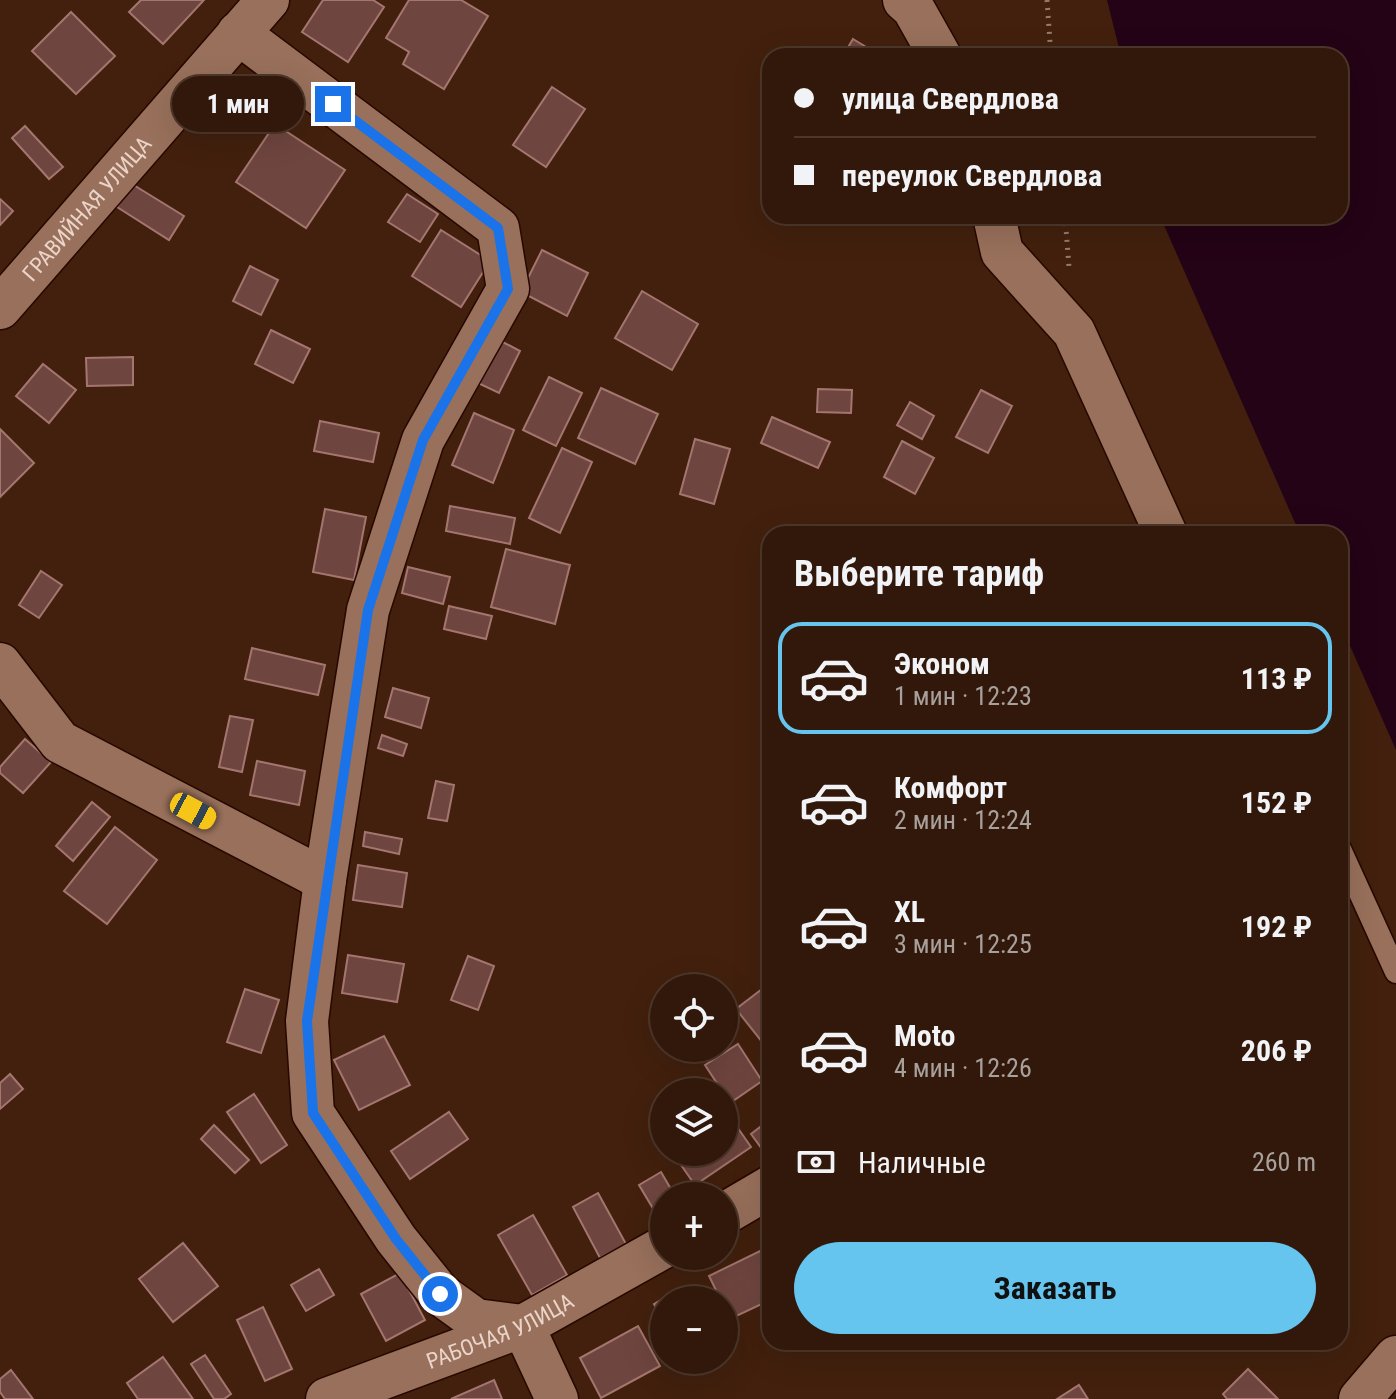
<!DOCTYPE html>
<html lang="ru">
<head>
<meta charset="utf-8">
<style>
	:root { --surface:#32180a; --page:#3a2113; --text:#f1f3f6; --muted:#a8a09c; --line:#4d372b; --accent:#65c5ee }
	body { margin:0; font-family:"Roboto Condensed",sans-serif; background:var(--page); color:var(--text); height:100vh; display:flex; flex-direction:column; font-size:30px; white-space:nowrap }
	* { box-sizing:border-box; margin:0 }
	p { font-size:26px; color:var(--muted) }
	.icon { flex:none; width:44px; height:44px; fill:none; stroke:currentColor; stroke-width:2; stroke-linecap:round; stroke-linejoin:round }
	.map { position:relative; flex:1; overflow:hidden }
	.sheet { position:absolute; left:762px; top:526px; width:586px; height:824px; display:flex; flex-direction:column; background:var(--surface); border-radius:24px; box-shadow:0 8px 32px #0002,0 0 0 2px var(--line) }
	.sheet>* { flex:none }
	.banner { position:absolute; left:762px; top:48px; width:586px; height:176px; border-radius:24px; box-shadow:0 8px 32px #0002,0 0 0 2px var(--line); display:grid; align-content:center; height:176px; padding:0 32px; background:var(--surface) }
	.tools { position:absolute; left:650px; top:974px; display:grid; gap:16px }
	.tools a { display:grid; place-items:center; width:88px; height:88px; border-radius:50%; background:var(--surface); box-shadow:0 8px 32px #0002,0 0 0 2px var(--line); font-size:40px }
	.end { position:absolute; width:36px; height:36px; margin:-18px; border:10px solid #1a73e8; background:#fff; box-shadow:0 0 0 4px #fff }
	.from { border-radius:50% }
	.bubble { position:absolute; height:56px; border-radius:28px; background:var(--surface); box-shadow:0 8px 32px #0002,0 0 0 2px var(--line); font-size:26px; font-weight:700; line-height:56px; text-align:center }
	.car { position:absolute; width:24px; height:48px; margin:-24px -12px; border-radius:10px; box-shadow:0 0 6px 2px #0007; background:linear-gradient(#f5c518 24%,#345 0 40%,#f5c518 0 76%,#345 0 86%,#f5c518 0) }
	.banner b { display:flex; align-items:center; gap:28px; height:76px; font-size:30px }
	.banner b+b { border-top:2px solid var(--line) }
	.banner i { width:20px; height:20px; background:var(--text) }
	ul { padding:0; list-style:none }
	li { display:flex; align-items:center; gap:24px; height:112px; margin:0 16px 12px; padding:0 16px; border:4px solid transparent; border-radius:24px }
	li div { flex:1 }
	li b { display:block; font-size:30px }
	li em { font-style:normal; font-weight:700 }
	li.current { border-color:var(--accent) }
	li>.icon { width:72px; height:72px; stroke-width:1.5 }
	h2 { padding:0 32px; font-size:36px; line-height:96px }
	.pay { display:flex; align-items:center; gap:20px; height:88px; padding:0 32px; font-size:30px }
	.pay p { margin-inline-start:auto }
	.primary-button { display:flex; gap:16px; margin-top:auto; padding:16px 32px }
	.primary-button a { flex:1; height:92px; border-radius:48px; background:var(--accent); color:#111; font-size:32px; font-weight:700; line-height:92px; text-align:center }
	.map>svg:first-child { display:block }
</style>
</head>
<body>
<div class="map">
<svg width="1396" height="1399" viewBox="0 0 1396 1399">
	<rect width="100%" height="100%" fill="#42200d"/>
	<path fill="#230315" d="M1107 0H1396V750L1340 623V534H1300L1160 216H1340V56H1121Z"/>
	<g fill="#6f453f" stroke="#a4766f" stroke-width="2">
		<path d="M141 0H204L163 44 129 12Z"/>
		<path d="M323 0H373L384 7 348 62 302 32Z"/>
		<path d="M409 0H461L488 16 444 89 403 64 409 52 386 38Z"/>
		<path d="M71 12 115 56 76 94 32 51Z"/>
		<path d="M853 39 881 56H843Z"/>
		<path d="M552 87 585 109 546 167 513 145Z"/>
		<path d="M275 124 345 170 306 228 236 182Z"/>
		<path d="M25 126 63 167 49 179 12 138Z"/>
		<path d="M132 184 184 216 169 240 117 207Z"/>
		<path d="M407 194 438 214 420 242 388 222Z"/>
		<path d="M0 199 13 211 0 225Z"/>
		<path d="M441 230 490 261 461 307 412 276Z"/>
		<path d="M542 250 588 273 567 316 521 292Z"/>
		<path d="M250 266 278 280 261 315 233 301Z"/>
		<path d="M642 291 698 324 672 370 615 338Z"/>
		<path d="M271 330 310 349 293 383 255 364Z"/>
		<path d="M499 340 520 351 499 393 478 383Z"/>
		<path d="M133 357V385L87 386 86 358Z"/>
		<path d="M43 364 76 390 49 423 16 396Z"/>
		<path d="M549 377 582 393 556 446 523 430Z"/>
		<path d="M601 388 658 414 635 464 578 438Z"/>
		<path d="M818 389 852 390 851 413 817 412Z"/>
		<path d="M981 390 1012 406 988 453 956 437Z"/>
		<path d="M910 402 934 416 922 439 897 425Z"/>
		<path d="M474 413 514 430 493 483 452 465Z"/>
		<path d="M772 417 830 442 818 468 761 443Z"/>
		<path d="M320 421 379 433 373 462 314 451Z"/>
		<path d="M0 429 34 463 0 497Z"/>
		<path d="M695 439 730 449 714 504 680 494Z"/>
		<path d="M902 441 934 458 915 494 884 477Z"/>
		<path d="M562 448 592 462 560 533 529 518Z"/>
		<path d="M450 506 515 518 510 544 446 531Z"/>
		<path d="M325 509 366 517 354 580 313 572Z"/>
		<path d="M506 549 570 565 555 624 491 607Z"/>
		<path d="M408 567 450 577 443 604 402 593Z"/>
		<path d="M41 571 62 585 39 618 19 605Z"/>
		<path d="M449 606 492 616 486 639 444 629Z"/>
		<path d="M252 648 325 665 318 695 245 679Z"/>
		<path d="M393 688 429 698 421 728 385 717Z"/>
		<path d="M230 716 253 720 242 772 219 767Z"/>
		<path d="M382 735 407 744 403 756 378 748Z"/>
		<path d="M25 739 51 762 23 793 0 773V767Z"/>
		<path d="M257 761 305 771 299 805 250 795Z"/>
		<path d="M436 781 454 785 447 821 428 818Z"/>
		<path d="M92 802 110 817 73 861 56 846Z"/>
		<path d="M115 827 157 860 107 924 64 891Z"/>
		<path d="M365 832 402 839 399 854 363 846Z"/>
		<path d="M358 865 407 873 402 907 353 900Z"/>
		<path d="M348 955 404 964 397 1002 342 993Z"/>
		<path d="M468 956 494 966 478 1010 451 1000Z"/>
		<path d="M770 983V1052L736 1009Z"/>
		<path d="M245 989 279 1000 261 1053 227 1042Z"/>
		<path d="M384 1036 410 1085 359 1110 334 1060Z"/>
		<path d="M738 1044 762 1081 730 1103 705 1065Z"/>
		<path d="M10 1074 23 1089 0 1109V1083Z"/>
		<path d="M254 1094 287 1145 261 1163 227 1112Z"/>
		<path d="M449 1112 468 1139 410 1179 391 1151Z"/>
		<path d="M733 1121 751 1147 695 1185 672 1152H724V1127Z"/>
		<path d="M764 1124 770 1132V1160L751 1134Z"/>
		<path d="M214 1125 249 1160 235 1173 201 1139Z"/>
		<path d="M661 1172 675 1196H664V1214L658 1217 639 1185Z"/>
		<path d="M598 1193 626 1244 600 1258 573 1207Z"/>
		<path d="M533 1215 567 1275 532 1295 498 1235Z"/>
		<path d="M183 1243 218 1286 173 1322 139 1279Z"/>
		<path d="M762 1250 770 1267V1300L730 1319 709 1276Z"/>
		<path d="M319 1269 334 1295 306 1311 291 1285Z"/>
		<path d="M400 1273 425 1320 386 1341 361 1294Z"/>
		<path d="M675 1292 679 1300H664V1321L654 1304Z"/>
		<path d="M263 1307 292 1369 265 1381 237 1320Z"/>
		<path d="M638 1326 660 1366 601 1398 580 1358Z"/>
		<path d="M205 1355 231 1394 224 1399H214L191 1364Z"/>
		<path d="M163 1357 193 1399H138L127 1383Z"/>
		<path d="M1248 1369 1278 1399H1227L1223 1394Z"/>
		<path d="M11 1370 33 1399H5L0 1392V1379Z"/>
		<path d="M494 1380 502 1399H451Z"/>
		<path d="M1079 1385 1088 1399H1057Z"/>
	</g>
	<g fill="none" stroke-linecap="round" stroke-linejoin="round">
		<defs>
			<path id="service" d="M1340 849 1396 972"/>
			<g id="minor">
				<path d="M904 0 913 8 940 56"/>
				<path d="M238 33 498 228 508 289 423 440 368 610 325 880"/>
				<path d="M994 216 1002 252 1074 332 1166 534"/>
				<path id="s1" d="M0 308 268 0"/>
				<path d="M0 664 60 742 325 880 307 1021 313 1113 396 1239 440 1294 476 1320 523 1326 557 1399"/>
				<path d="M724 1214 770 1187"/>
				<path id="s2" d="M327 1399 523 1326 664 1247"/>
				<path d="M1360 1399 1396 1357"/>
			</g>
		</defs>
		<use href="#service" stroke="#270800" stroke-width="25"/>
		<use href="#minor" stroke="#270800" stroke-width="45"/>
		<g stroke="#977b6c" stroke-width="5" stroke-dasharray="2 6" stroke-linecap="butt">
			<path d="M1047 0 1051 56"/>
			<path d="M1065 216 1069 267"/>
		</g>
		<use href="#service" stroke="#98705b" stroke-width="22"/>
		<use href="#minor" stroke="#98705b" stroke-width="42"/>
	</g>
	<g fill="none" stroke-linecap="round" stroke-linejoin="round">
		<path stroke="#1a73e8" stroke-width="10" d="M333 104 498 228 508 289 423 440 368 610 307 1021 313 1113 396 1239 440 1294"/>
	</g>
	<g text-anchor="middle" dominant-baseline="central" stroke-width="6" stroke-linejoin="round" paint-order="stroke">
		<g font-size="22" fill="#ebd4c9" stroke="#371604">
			<text stroke="none"><textPath href="#s1" startOffset="132">ГРАВИЙНАЯ УЛИЦА</textPath></text>
			<text stroke="none"><textPath href="#s2" startOffset="186">РАБОЧАЯ УЛИЦА</textPath></text>
		</g>
	</g>
</svg>
<div class="tools">
<a><svg class="icon" aria-label="locate" viewBox="0 0 24 24"><circle cx="12" cy="12" r="6"/><path d="M12 2v4M12 18v4M2 12h4M18 12h4"/></svg></a>
<a><svg class="icon" aria-label="layers" viewBox="0 0 24 24"><path d="M12 4l9 5-9 5-9-5zM3 14l9 5 9-5"/></svg></a>
<a>+</a>
<a>−</a>
</div>
<i class="end from" style="left:440px;top:1294px"></i>
<i class="end" style="left:333px;top:104px"></i>
<div class="bubble" style="left:172px;top:76px;width:132px">1 мин</div>
<i class="car" style="left:193px;top:811px;rotate:118deg"></i>
<div class="banner">
<b><i class="from"></i>улица Свердлова</b>
<b><i></i>переулок Свердлова</b>
</div>
<section class="sheet">
<h2>Выберите тариф</h2>
<ul>
<li class="current"><svg class="icon" aria-label="car" viewBox="0 0 24 24"><path d="M5 17H2v-5l4-1 3-4h7l3 4 3 1v5h-3M9 17h6M6 11h13"/><circle cx="7" cy="17" r="2"/><circle cx="17" cy="17" r="2"/></svg><div><b>Эконом</b><p>1 мин · 12:23</p></div><em>113 ₽</em></li>
<li><svg class="icon" aria-label="car" viewBox="0 0 24 24"><path d="M5 17H2v-5l4-1 3-4h7l3 4 3 1v5h-3M9 17h6M6 11h13"/><circle cx="7" cy="17" r="2"/><circle cx="17" cy="17" r="2"/></svg><div><b>Комфорт</b><p>2 мин · 12:24</p></div><em>152 ₽</em></li>
<li><svg class="icon" aria-label="car" viewBox="0 0 24 24"><path d="M5 17H2v-5l4-1 3-4h7l3 4 3 1v5h-3M9 17h6M6 11h13"/><circle cx="7" cy="17" r="2"/><circle cx="17" cy="17" r="2"/></svg><div><b>XL</b><p>3 мин · 12:25</p></div><em>192 ₽</em></li>
<li><svg class="icon" aria-label="car" viewBox="0 0 24 24"><path d="M5 17H2v-5l4-1 3-4h7l3 4 3 1v5h-3M9 17h6M6 11h13"/><circle cx="7" cy="17" r="2"/><circle cx="17" cy="17" r="2"/></svg><div><b>Moto</b><p>4 мин · 12:26</p></div><em>206 ₽</em></li>
</ul>
<div class="pay"><svg class="icon" aria-label="cash" viewBox="0 0 24 24"><path d="M3 7h18v10H3z"/><circle cx="12" cy="12" r="2"/></svg>Наличные<p>260 m</p></div>
<div class="primary-button"><a>Заказать</a></div>
</section>
</div>
</body>
</html>
